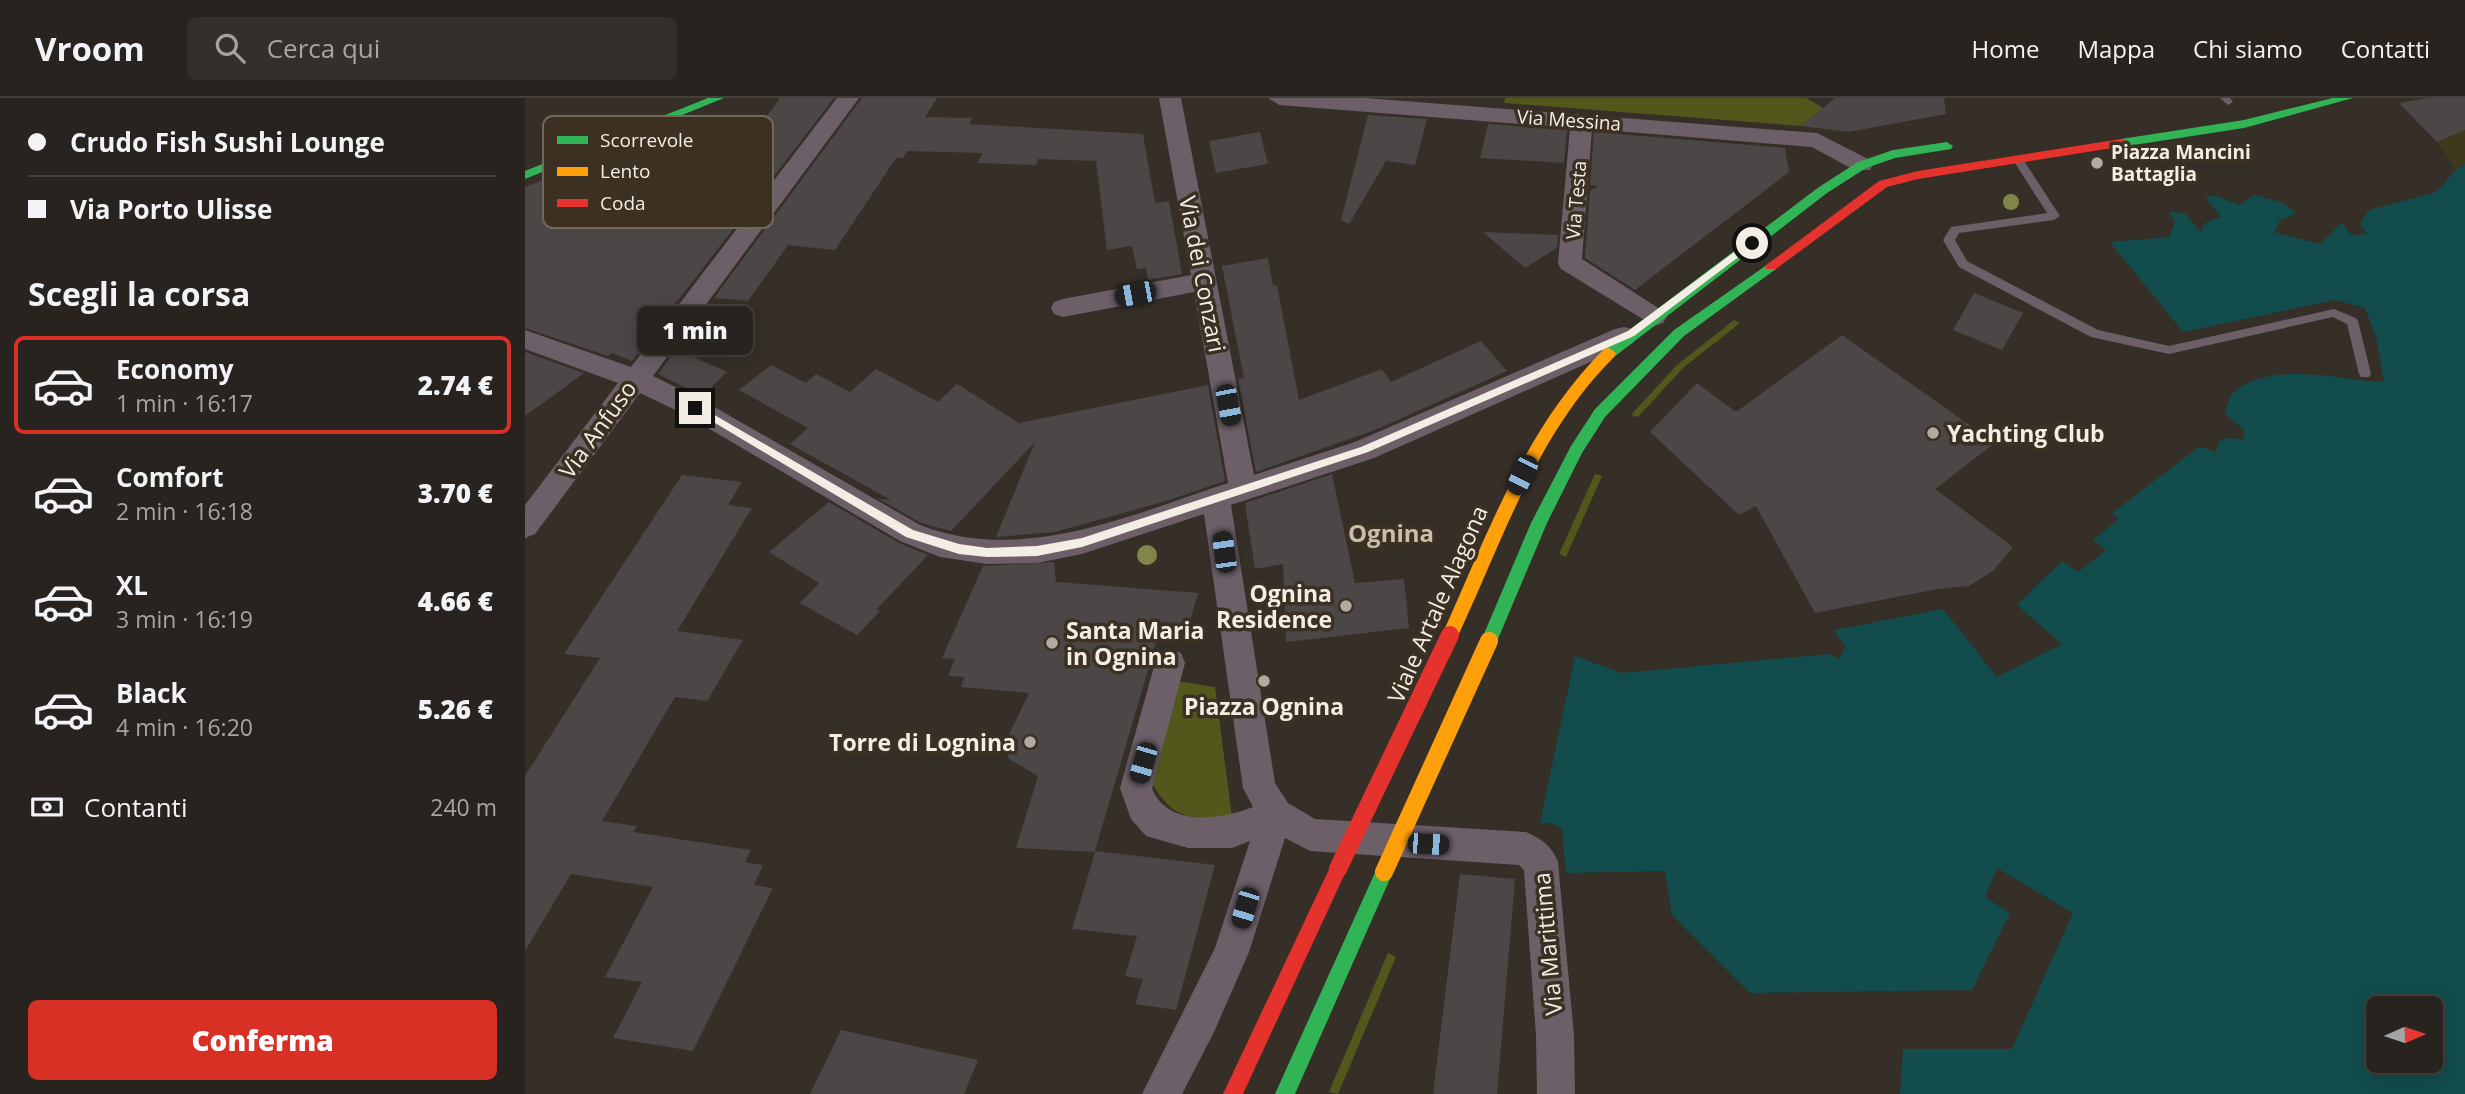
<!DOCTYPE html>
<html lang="it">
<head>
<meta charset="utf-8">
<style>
	:root { --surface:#28231e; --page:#342f2b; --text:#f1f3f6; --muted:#a5a4a4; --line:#44403c; --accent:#d93025 }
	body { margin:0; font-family:"Open Sans",sans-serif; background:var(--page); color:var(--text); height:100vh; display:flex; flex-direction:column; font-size:26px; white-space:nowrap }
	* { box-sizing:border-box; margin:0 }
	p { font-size:23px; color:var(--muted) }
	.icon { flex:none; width:38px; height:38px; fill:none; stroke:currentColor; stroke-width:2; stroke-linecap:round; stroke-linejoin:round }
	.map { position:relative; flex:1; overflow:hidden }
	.details { display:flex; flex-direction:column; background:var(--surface); width:525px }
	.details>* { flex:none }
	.top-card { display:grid; align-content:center; height:154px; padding:0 28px; background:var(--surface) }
	.needle { width:46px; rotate:87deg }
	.controls { position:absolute; left:1841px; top:898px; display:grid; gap:14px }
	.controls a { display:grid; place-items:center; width:77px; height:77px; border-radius:10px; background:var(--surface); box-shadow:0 4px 18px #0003,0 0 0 2px var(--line); font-size:35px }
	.end { position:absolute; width:32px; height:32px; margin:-16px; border:9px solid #f4ede4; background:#111; box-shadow:0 0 0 4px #111 }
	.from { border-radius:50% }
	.bubble { position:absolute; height:49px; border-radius:10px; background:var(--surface); box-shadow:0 4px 18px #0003,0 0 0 2px var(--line); font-size:23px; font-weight:800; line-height:49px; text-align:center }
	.car { position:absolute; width:21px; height:42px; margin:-21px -10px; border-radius:9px; box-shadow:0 0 5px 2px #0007; background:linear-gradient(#222 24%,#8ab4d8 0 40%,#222 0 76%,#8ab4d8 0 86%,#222 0) }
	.top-card b { display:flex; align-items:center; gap:24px; height:66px; font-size:26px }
	.top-card b+b { border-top:2px solid var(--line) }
	.top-card i { width:18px; height:18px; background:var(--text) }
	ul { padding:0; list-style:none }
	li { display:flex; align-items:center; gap:21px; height:98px; margin:0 14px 10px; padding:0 14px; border:4px solid transparent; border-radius:10px }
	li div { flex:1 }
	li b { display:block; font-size:26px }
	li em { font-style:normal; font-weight:800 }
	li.active { border-color:var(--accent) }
	li>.icon { width:63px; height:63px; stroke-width:1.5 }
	h2 { padding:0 28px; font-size:32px; line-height:84px }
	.pay { display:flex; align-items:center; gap:18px; height:77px; padding:0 28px; font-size:26px }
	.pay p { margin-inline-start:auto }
	.cta { display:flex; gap:14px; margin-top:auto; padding:14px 28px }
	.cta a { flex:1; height:80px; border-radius:10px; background:var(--accent); color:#fff; font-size:28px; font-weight:800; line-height:80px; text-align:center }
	header { display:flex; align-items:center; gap:42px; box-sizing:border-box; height:98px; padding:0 35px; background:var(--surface); border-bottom:2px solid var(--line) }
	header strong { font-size:33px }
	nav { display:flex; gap:38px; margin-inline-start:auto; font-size:24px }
	.search { width:490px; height:63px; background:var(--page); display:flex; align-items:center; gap:18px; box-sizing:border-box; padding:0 24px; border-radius:10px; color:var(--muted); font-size:26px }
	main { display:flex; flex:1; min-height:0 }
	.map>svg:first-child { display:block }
</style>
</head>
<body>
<header>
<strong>Vroom</strong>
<div class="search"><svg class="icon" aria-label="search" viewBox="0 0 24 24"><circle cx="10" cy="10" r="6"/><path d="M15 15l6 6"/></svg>Cerca qui</div>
<nav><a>Home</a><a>Mappa</a><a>Chi siamo</a><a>Contatti</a></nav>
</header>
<main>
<section class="details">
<div class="top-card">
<b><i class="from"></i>Crudo Fish Sushi Lounge</b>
<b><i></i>Via Porto Ulisse</b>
</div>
<h2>Scegli la corsa</h2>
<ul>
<li class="active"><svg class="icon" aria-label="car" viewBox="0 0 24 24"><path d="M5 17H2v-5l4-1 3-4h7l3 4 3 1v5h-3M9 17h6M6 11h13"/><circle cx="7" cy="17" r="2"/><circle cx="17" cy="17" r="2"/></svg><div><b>Economy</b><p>1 min · 16:17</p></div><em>2.74 €</em></li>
<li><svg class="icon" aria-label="car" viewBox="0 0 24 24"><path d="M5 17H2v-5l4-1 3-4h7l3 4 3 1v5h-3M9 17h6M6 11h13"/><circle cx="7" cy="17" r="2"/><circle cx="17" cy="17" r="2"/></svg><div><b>Comfort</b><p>2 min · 16:18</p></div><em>3.70 €</em></li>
<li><svg class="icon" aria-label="car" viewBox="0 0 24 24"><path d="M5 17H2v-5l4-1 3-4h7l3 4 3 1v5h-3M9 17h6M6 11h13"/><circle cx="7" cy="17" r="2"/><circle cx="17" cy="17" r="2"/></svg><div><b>XL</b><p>3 min · 16:19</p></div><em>4.66 €</em></li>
<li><svg class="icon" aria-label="car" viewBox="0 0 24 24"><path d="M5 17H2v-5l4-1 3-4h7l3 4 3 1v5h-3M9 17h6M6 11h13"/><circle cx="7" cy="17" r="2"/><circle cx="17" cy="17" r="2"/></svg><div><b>Black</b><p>4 min · 16:20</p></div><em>5.26 €</em></li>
</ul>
<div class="pay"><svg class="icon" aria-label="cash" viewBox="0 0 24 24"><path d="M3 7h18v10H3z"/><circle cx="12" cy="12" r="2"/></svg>Contanti<p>240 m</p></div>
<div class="cta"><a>Conferma</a></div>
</section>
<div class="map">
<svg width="1940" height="996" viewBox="0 0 1940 996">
	<rect width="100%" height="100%" fill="#352f28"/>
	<g fill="#52581b">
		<path d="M980 0H1281L1298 10 1276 28 979 5Z"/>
		<path d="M1209 222 1215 225 1158 270 1113 319 1106 317 1152 267Z"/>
		<path d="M1070 376 1077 378 1041 459 1034 456Z"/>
		<path d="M651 583 690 589 707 719C661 719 651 724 625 683Z"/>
		<path d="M863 855 871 859 813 996 804 994Z"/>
	</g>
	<path fill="#3f381b" d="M1932 29 1940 32V66L1930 70 1912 44 1932 35Z"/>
	<path fill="#124c4c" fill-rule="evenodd" d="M1940 66V996H1375L1378 951H1487L1548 815 1472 770 1460 799 1485 815 1447 892 1225 895 1147 817 1140 773 1041 775 1037 731 1026 725H1015L1050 558 1097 575 1304 556 1314 561 1320 549 1309 532 1418 511 1472 579 1537 546 1492 507 1537 463 1553 474 1581 452 1568 442 1594 421 1586 416 1675 348 1691 354 1693 345 1700 340 1718 341 1719 332 1700 315C1702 309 1704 300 1708 295 1744 261 1817 283 1859 284L1851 239 1840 210 1810 202 1658 234 1585 144 1644 139 1650 124 1644 113 1661 116 1676 134 1680 125 1696 119 1680 99 1691 98 1715 107 1729 97 1756 104 1772 115 1755 122 1749 134 1795 146 1817 125 1826 137 1842 136 1835 126 1844 112 1908 95C1922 88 1925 72 1940 66ZM1853 910H1906V962H1853Z"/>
	<g fill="#4a4746">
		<path d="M255 0H309L158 196 122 237 126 239 107 263 87 255 83 258 0 230V89L60 66 117 84 163 25 234 29Z"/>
		<path d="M337 0H412L400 19 447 20 444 26 618 36 630 105 644 103 657 176 623 182 621 170 612 171 607 148 582 152 571 63 513 61 511 67 453 65 457 55 382 53 378 60H371L310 152 263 147 223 203 189 200Z"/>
		<path d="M1310 0H1419L1421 16 1323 34 1276 28Z"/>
		<path d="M1903 0H1940V32L1912 44 1874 5Z"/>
		<path d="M843 17 902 21 890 67 861 63 824 126 816 122Z"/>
		<path d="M963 26 1042 32 1039 65 955 60Z"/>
		<path d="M735 34 743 66 691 75 684 43Z"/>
		<path d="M1069 34 1260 50 1264 74 1110 192 1060 160 1065 93 1073 88 1065 87Z"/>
		<path d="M958 134 1033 137 1032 150 1000 170Z"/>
		<path d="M743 160 748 188 752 187 774 302 857 271 866 284 956 243 982 273 850 332 731 374 713 281 719 280 697 168Z"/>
		<path d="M1449 195 1498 215 1477 252 1428 232Z"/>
		<path d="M1317 237 1470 345 1410 391 1488 449 1468 473 1444 488 1412 491 1290 515 1231 408 1214 417 1125 334 1172 285 1211 314Z"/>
		<path d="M151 251 202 274 177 298 133 276Z"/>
		<path d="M0 254 59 275 0 318Z"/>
		<path d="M246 267 281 285 291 276 325 294 351 271 413 304 432 286 494 325 683 287 700 383 641 403 530 434 471 439 510 344 426 433 396 425 354 401 366 402 265 346 283 330 214 292Z"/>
		<path d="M807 376 830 485 879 481 884 530 761 544 758 466 730 471 720 405Z"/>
		<path d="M157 377 217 384 203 407 227 410 152 533 218 542 182 603 150 599 77 723 112 728 108 734 226 752 220 764 238 767 229 787 248 790 168 953 88 940 117 884 80 879 128 789 46 776 0 853V678L75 560 39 556Z"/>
		<path d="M304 404 374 445 403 457 352 511 355 513 332 537 275 505 294 485 244 454Z"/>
		<path d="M529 464 531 484 673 495 664 526 637 524 570 753 690 767 651 912 610 906 618 881 600 878 612 838 547 831 570 754 491 750 513 678 484 661 479 647 504 595 436 589 439 579 423 578 430 561 417 560 458 468Z"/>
		<path d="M935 776 990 781 972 996H908Z"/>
		<path d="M316 932 453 962 439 996H285Z"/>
	</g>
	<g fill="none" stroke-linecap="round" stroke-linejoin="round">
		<g fill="#6c5f68" fill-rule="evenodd">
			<path d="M1695 0H1705L1708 4 1703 7Z"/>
			<path d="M1493 59 1497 60 1535 118 1529 122 1434 135 1430 142 1442 163 1573 232 1644 248 1809 211 1831 220 1833 223 1846 276 1844 279H1836L1834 276 1822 226 1808 219 1644 256 1566 239 1434 169 1418 142 1426 129 1522 115 1488 62Z"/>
		</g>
		<g fill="#6c5f68" fill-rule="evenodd">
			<path d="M312 0H334L128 278 179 303 395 427C498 467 605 417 703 385L669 194 538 219 529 216 526 210 529 204 538 201 666 177 634 0H656L729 377 830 344 1090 231 1099 229 1108 231 1112 238 1108 245 849 360 706 407 750 685 763 705 790 721 1001 734C1017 741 1027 748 1033 764L1049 938 1050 996H1012L1011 938 999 772 994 767 785 753 760 740 724 854 689 934 657 996H617L690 850 725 743 707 750H663L621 738 606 721 595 690 630 565 634 555 645 551 656 555 660 565 627 690C641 729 696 722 728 709L718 690 679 416 557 456 512 465 462 466 415 459 375 443 161 317 115 295 10 436 0 440V407L93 285 0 251V232L106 269Z"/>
			<path d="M743 0H840L1292 35 1345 62 1348 67 1345 72H1329L1287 49 1067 31 1057 161 1138 213 1142 219 1138 225 1129 228 1036 171 1033 165 1045 30 754 7Z"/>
		</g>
		<g fill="#30b455" fill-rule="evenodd">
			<path d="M183 0H199L0 81V73Z"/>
			<path d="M1808 0H1828L1719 30 1596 49 1590 45 1596 41 1719 22Z"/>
			<path d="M1422 44 1428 48 1426 51 1370 60 1341 70 1302 95 1089 259H1079L1077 255 1079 251 1294 89 1333 64 1368 52Z"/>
			<path d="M1246 164 1251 165V171L1159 238 1080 319 1057 355 1022 425 970 548 964 550 958 548 956 543 1006 425 1046 348 1070 311 1149 232Z"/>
			<path d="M859 765 865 768 868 774 770 996H750L853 768Z"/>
		</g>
		<path fill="#ff9f0a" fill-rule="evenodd" d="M1084 250 1091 255 1089 259C1010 338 978 443 931 542L925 544 919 542 917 537C962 437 1000 330 1079 251Z"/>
		<g fill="#e5322d" fill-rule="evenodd">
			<path d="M1596 41 1600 42V48L1393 81 1362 89 1251 171H1241L1240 168 1354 83 1393 73Z"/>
			<path d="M813 762 819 765 822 771 718 996H698L807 765Z"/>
		</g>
		<path stroke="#ff9f0a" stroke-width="18" d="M859 774 964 543"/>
		<path stroke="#e5322d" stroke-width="18" d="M813 771 925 537"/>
	</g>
	<g fill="#818648">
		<circle cx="1486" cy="104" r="8"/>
		<circle cx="622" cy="457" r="10"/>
	</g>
	<path fill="#f4ede4" d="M1224 143 1232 145 1109 238 843 354 557 449 512 458 462 459 434 456 381 439 165 310 174 308 388 432 434 446 462 450 512 448 557 440 836 349 1103 233Z"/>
	<g fill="#b1aaa2" stroke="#3b3022" stroke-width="2.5">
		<circle cx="1572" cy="65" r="7"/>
		<circle cx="1408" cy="335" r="7"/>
		<circle cx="821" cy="508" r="7"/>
		<circle cx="527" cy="545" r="7"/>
		<circle cx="739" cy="583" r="7"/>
		<circle cx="505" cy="644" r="7"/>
	</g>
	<g text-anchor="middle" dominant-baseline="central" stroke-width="7" stroke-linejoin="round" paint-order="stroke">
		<g font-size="19" fill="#f4ede4" stroke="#3b3022">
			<text transform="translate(1044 22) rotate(4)">Via Messina</text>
			<text transform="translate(1051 102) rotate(-85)">Via Testa</text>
		</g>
		<g font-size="19" font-weight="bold" fill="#f4ede4" stroke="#3b3022" text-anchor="start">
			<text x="1586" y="54">Piazza Mancini<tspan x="1586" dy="22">Battaglia</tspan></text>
		</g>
		<g font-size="23" fill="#f4ede4" stroke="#3b3022">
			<text transform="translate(678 176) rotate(79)">Via dei Conzari</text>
			<text transform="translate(72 331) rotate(-54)">Via Anfuso</text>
			<text transform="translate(912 506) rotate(-66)">Viale Artale Alagona</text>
			<text transform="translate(1022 846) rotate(-95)">Via Marittima</text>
		</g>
		<g font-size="23" font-weight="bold" fill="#f4ede4" stroke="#3b3022" text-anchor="start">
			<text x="1422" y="335">Yachting Club</text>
			<text x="807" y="495" text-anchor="end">Ognina<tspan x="807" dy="26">Residence</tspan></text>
			<text x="541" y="532">Santa Maria<tspan x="541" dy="26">in Ognina</tspan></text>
			<text x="739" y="608" text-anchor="middle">Piazza Ognina</text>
			<text x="491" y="644" text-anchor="end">Torre di Lognina</text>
		</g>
		<g font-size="24" font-weight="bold" fill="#cbbdac" stroke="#3b3022">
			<text x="866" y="434">Ognina</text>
		</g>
	</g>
	<rect x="18" y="18" width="230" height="112" rx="10" fill="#3b3022" stroke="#72695c" stroke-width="2"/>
	<rect x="32" y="38" width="31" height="8" fill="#30b455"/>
	<rect x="32" y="69" width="31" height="9" fill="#ff9f0a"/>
	<rect x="32" y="101" width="31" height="8" fill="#e5322d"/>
	<g font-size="19" fill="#f4ede4">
		<text x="75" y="49">Scorrevole</text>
		<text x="75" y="80">Lento</text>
		<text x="75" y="112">Coda</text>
	</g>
</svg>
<div class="controls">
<a><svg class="needle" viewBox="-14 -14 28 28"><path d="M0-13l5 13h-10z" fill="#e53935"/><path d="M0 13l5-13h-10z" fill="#a5a4a4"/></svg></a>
</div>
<i class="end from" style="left:1227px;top:145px"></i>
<i class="end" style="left:170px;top:310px"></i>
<div class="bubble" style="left:112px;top:208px;width:116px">1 min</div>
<i class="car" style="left:610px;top:196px;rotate:259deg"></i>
<i class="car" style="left:703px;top:307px;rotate:169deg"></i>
<i class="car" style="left:997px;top:377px;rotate:206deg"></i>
<i class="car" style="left:699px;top:454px;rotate:352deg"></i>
<i class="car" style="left:618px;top:665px;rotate:196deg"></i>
<i class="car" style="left:903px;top:746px;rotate:93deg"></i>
<i class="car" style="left:720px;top:810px;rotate:197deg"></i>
</div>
</main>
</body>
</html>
